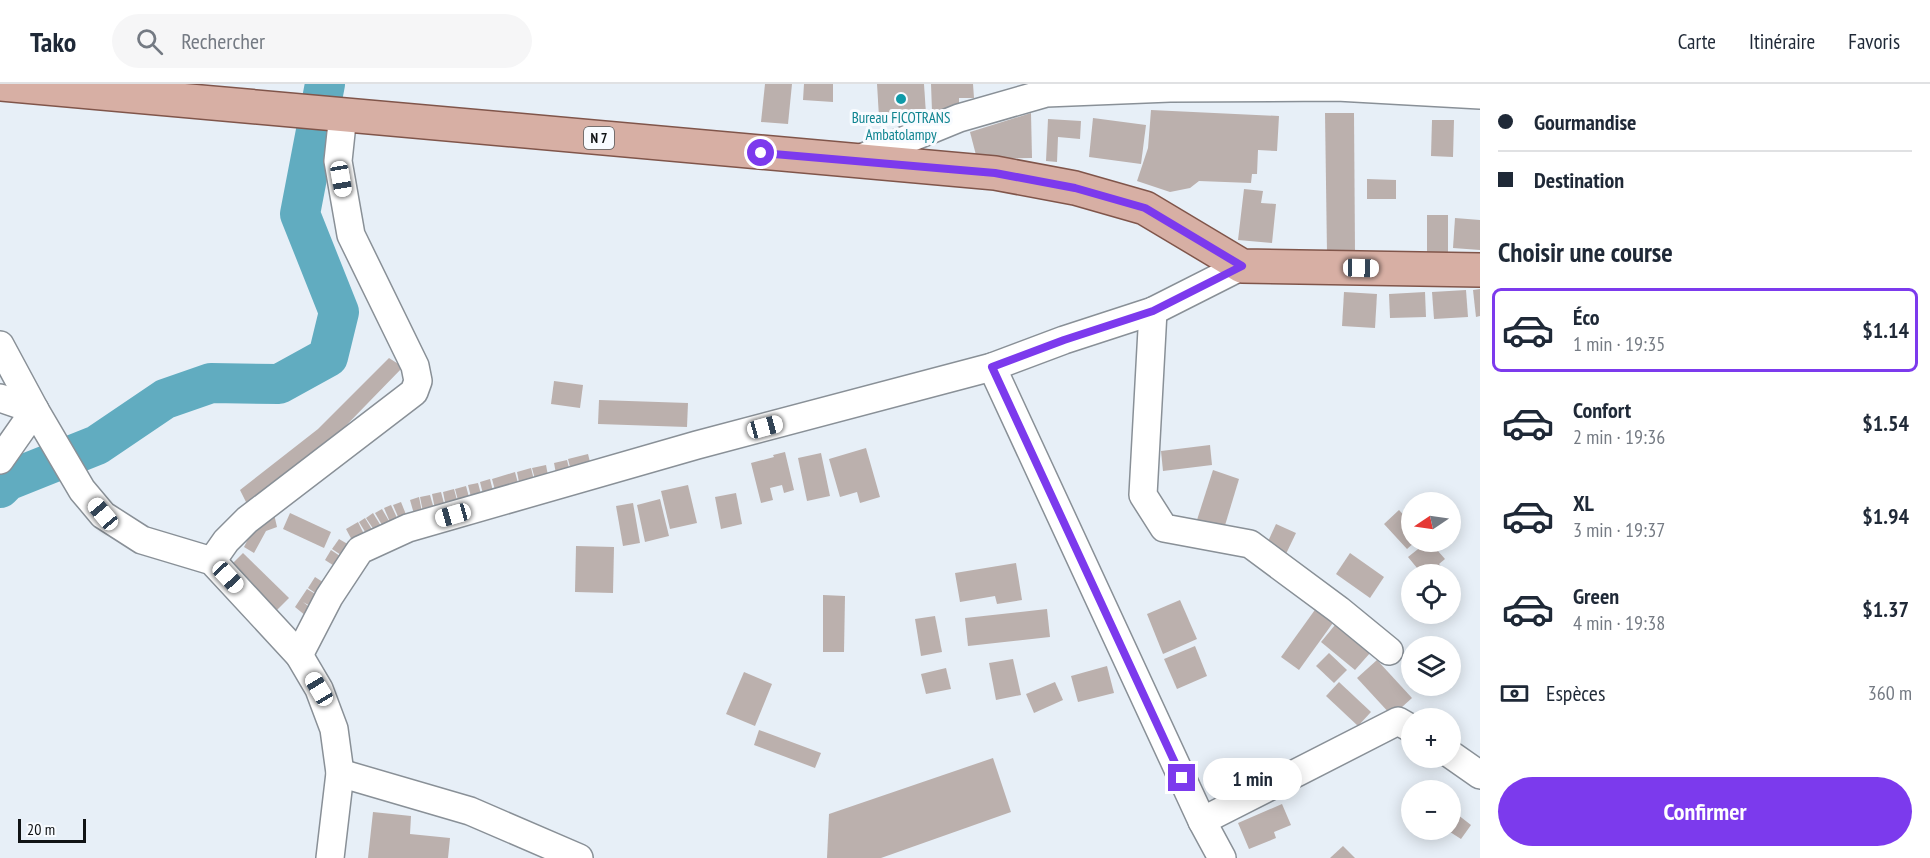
<!DOCTYPE html>
<html lang="fr">
<head>
<meta charset="utf-8">
<style>
	:root { --surface:#fff; --page:#f6f6f7; --text:#1f2937; --muted:#747a83; --line:#e0e1e3; --accent:#7c3aed }
	body { margin:0; font-family:"PT Sans Narrow",sans-serif; background:var(--page); color:var(--text); height:100vh; display:flex; flex-direction:column; font-size:22px; white-space:nowrap }
	* { box-sizing:border-box; margin:0 }
	p { font-size:20px; color:var(--muted) }
	.icon { flex:none; width:33px; height:33px; fill:none; stroke:currentColor; stroke-width:2; stroke-linecap:round; stroke-linejoin:round }
	.map { position:relative; flex:1; overflow:hidden }
	.side { display:flex; flex-direction:column; background:var(--surface); width:450px }
	.side>* { flex:none }
	.hud { display:grid; align-content:center; height:132px; padding:0 18px; background:var(--surface) }
	.needle { width:39px; rotate:257deg }
	.buttons { position:absolute; left:1401px; top:408px; display:grid; gap:12px }
	.buttons a { display:grid; place-items:center; width:60px; height:60px; border-radius:50%; background:var(--surface); box-shadow:0 3px 15px #0003; font-size:30px }
	.scale { position:absolute; left:18px; bottom:15px; width:68px; box-sizing:border-box; padding-left:6px; border:3px solid #101315; border-top:0; font-size:16px; line-height:21px; white-space:nowrap; color:#101315; -webkit-text-stroke:4px #f8fbff; paint-order:stroke }
	.end { position:absolute; width:27px; height:27px; margin:-14px; border:8px solid #7c3aed; background:#fff; box-shadow:0 0 0 3px #fff }
	.from { border-radius:50% }
	.bubble { position:absolute; height:42px; border-radius:21px; background:var(--surface); box-shadow:0 3px 15px #0003; font-size:20px; font-weight:800; line-height:42px; text-align:center }
	.car { position:absolute; width:18px; height:36px; margin:-18px -9px; border-radius:8px; box-shadow:0 0 4px 2px #0007; background:linear-gradient(#fff 24%,#345 0 40%,#fff 0 76%,#345 0 86%,#fff 0) }
	.hud b { display:flex; align-items:center; gap:21px; height:57px; font-size:22px }
	.hud b+b { border-top:2px solid var(--line) }
	.hud i { width:15px; height:15px; background:var(--text) }
	ul { padding:0; list-style:none }
	li { display:flex; align-items:center; gap:18px; height:84px; margin:0 12px 9px; padding:0 6px; border:3px solid transparent; border-radius:9px }
	li div { flex:1 }
	li b { display:block; font-size:22px }
	li em { font-style:normal; font-weight:800 }
	li.current { border-color:var(--accent) }
	li>.icon { width:54px; height:54px; stroke-width:1.5 }
	h2 { padding:0 18px; font-size:27px; line-height:72px }
	.pay { display:flex; align-items:center; gap:15px; height:66px; padding:0 18px; font-size:22px }
	.pay p { margin-inline-start:auto }
	.primary-button { display:flex; gap:12px; margin-top:auto; padding:12px 18px }
	.primary-button a { flex:1; height:69px; border-radius:36px; background:var(--accent); color:#fff; font-size:24px; font-weight:800; line-height:69px; text-align:center }
	header { display:flex; align-items:center; gap:36px; box-sizing:border-box; height:84px; padding:0 30px; background:var(--surface); border-bottom:2px solid var(--line) }
	header strong { font-size:28px }
	nav { display:flex; gap:33px; margin-inline-start:auto; font-size:21px }
	.search { width:420px; height:54px; background:var(--page); display:flex; align-items:center; gap:15px; box-sizing:border-box; padding:0 21px; border-radius:33px; color:var(--muted); font-size:22px }
	main { display:flex; flex:1; min-height:0 }
	.map>svg:first-child { display:block }
</style>
</head>
<body>
<header>
<strong>Tako</strong>
<div class="search"><svg class="icon" aria-label="search" viewBox="0 0 24 24"><circle cx="10" cy="10" r="6"/><path d="M15 15l6 6"/></svg>Rechercher</div>
<nav><a>Carte</a><a>Itinéraire</a><a>Favoris</a></nav>
</header>
<main>
<div class="map">
<svg width="1480" height="774" viewBox="0 0 1480 774">
	<rect width="100%" height="100%" fill="#e7eff7"/>
	<g fill="none" stroke-linecap="round" stroke-linejoin="round">
		<path stroke="#61acc0" stroke-width="40" d="M0 404 7 397 97 361 165 315 211 299 279 300 328 273 339 228 300 130 325 0"/>
	</g>
	<g fill="#bbb0ad">
		<path d="M765 0H792L788 40 761 38Z"/>
		<path d="M804 0H833V18L803 16Z"/>
		<path d="M877 0H924L926 30 879 33Z"/>
		<path d="M931 0H973L974 14H959V25L932 27Z"/>
		<path d="M1151 26 1279 32 1277 67 1258 66 1257 90H1252L1251 99 1199 97 1190 104 1170 108 1137 97 1148 64Z"/>
		<path d="M1031 29 1032 74 977 75 970 48Z"/>
		<path d="M1325 29H1354L1355 169H1327Z"/>
		<path d="M1093 34 1146 41 1141 80 1089 73Z"/>
		<path d="M1048 35 1081 37 1080 55 1058 53 1057 78 1046 77Z"/>
		<path d="M1432 36H1454L1453 73 1431 72Z"/>
		<path d="M1367 95 1396 96V115H1367Z"/>
		<path d="M1244 105 1263 107 1261 119 1276 120 1272 159 1238 156Z"/>
		<rect x="1427" y="131" width="21" height="39"/>
		<path d="M1455 134 1480 136V166L1453 164Z"/>
		<path d="M1480 205V232L1476 233 1473 206Z"/>
		<path d="M1466 206 1468 233 1434 235 1432 208Z"/>
		<path d="M1344 208 1377 210 1375 244 1342 242Z"/>
		<path d="M1425 208 1426 233 1390 234 1389 210Z"/>
		<path d="M389 274 403 283 331 357 247 420 240 406 318 345Z"/>
		<path d="M554 297 583 301 580 324 551 320Z"/>
		<path d="M599 316 688 319 687 343 598 340Z"/>
		<path d="M1210 361 1212 381 1163 387 1161 367Z"/>
		<path d="M866 364 880 413 860 419 857 408 840 413 829 375Z"/>
		<path d="M785 368 794 406 784 409 782 401 770 404 773 416 761 419 751 379 774 373 773 371Z"/>
		<path d="M821 369 830 412 807 417 798 374Z"/>
		<path d="M588 370 592 386 572 391 568 375Z"/>
		<path d="M567 376 571 392 557 395 554 379Z"/>
		<path d="M546 381 549 397 536 399 532 384Z"/>
		<path d="M531 384 535 400 520 403 517 388Z"/>
		<path d="M1213 386 1239 395 1223 448 1196 439Z"/>
		<path d="M515 388 519 403 496 410 492 395Z"/>
		<path d="M490 395 494 411 484 414 480 398Z"/>
		<path d="M478 399 482 414 472 417 468 401Z"/>
		<path d="M688 401 697 439 670 445 661 407Z"/>
		<path d="M466 402 470 417 459 420 455 405Z"/>
		<path d="M454 405 458 420 446 423 443 408Z"/>
		<path d="M441 408 445 423 435 425 432 410Z"/>
		<path d="M736 409 742 440 721 445 715 413Z"/>
		<path d="M430 411 434 425 423 428 420 413Z"/>
		<path d="M419 413 422 428 414 430 410 416Z"/>
		<path d="M660 415 669 452 645 458 637 421Z"/>
		<path d="M401 418 407 433 399 435 393 421Z"/>
		<path d="M633 419 640 459 623 462 616 422Z"/>
		<path d="M391 421 398 436 390 438 384 424Z"/>
		<path d="M382 425 389 437 382 441 375 429Z"/>
		<path d="M1399 426 1412 440V458H1415L1407 465 1384 440Z"/>
		<path d="M290 429 331 448 324 464 283 445Z"/>
		<path d="M373 429 381 442 374 446 366 434Z"/>
		<path d="M274 430 277 443 266 447 254 469 244 463 257 437Z"/>
		<path d="M365 434 373 447 367 451 359 438Z"/>
		<path d="M358 438 365 452 353 458 346 445Z"/>
		<path d="M1276 440 1296 449 1284 474 1265 464Z"/>
		<path d="M339 455 351 462 344 473 332 465Z"/>
		<path d="M1427 458H1430L1445 475 1439 480 1448 490H1422L1408 473Z"/>
		<path d="M576 462 614 463 613 509 575 508Z"/>
		<path d="M331 466 343 474 336 483 325 476Z"/>
		<path d="M243 469 289 514 277 526 231 481Z"/>
		<path d="M1350 469 1384 493 1370 514 1336 490Z"/>
		<path d="M1016 479 1022 516 997 520 995 512 960 518 955 489Z"/>
		<path d="M315 493 326 500 318 511 308 504Z"/>
		<path d="M307 505 319 512 312 523 303 518 312 525 306 532 295 523Z"/>
		<path d="M823 511 845 512 844 568H823Z"/>
		<path d="M1180 516 1197 555 1163 570 1147 530Z"/>
		<path d="M1317 523 1335 536 1299 586 1281 573Z"/>
		<path d="M1047 525 1050 553 968 562 965 534Z"/>
		<path d="M935 532 942 568 921 572 915 535Z"/>
		<path d="M1335 541 1370 569 1355 586 1321 558Z"/>
		<path d="M1195 562 1207 592 1177 605 1164 575Z"/>
		<path d="M1329 569 1347 586 1334 599 1316 582Z"/>
		<path d="M1013 575 1021 611 996 616 989 579Z"/>
		<path d="M1377 576 1412 614 1392 632 1357 594Z"/>
		<path d="M1107 582 1114 609 1078 618 1071 592Z"/>
		<path d="M946 584 951 605 926 610 921 590Z"/>
		<path d="M744 588 772 600 755 642 726 630Z"/>
		<path d="M1055 598 1063 616 1034 629 1026 610Z"/>
		<path d="M1339 598 1371 628 1358 642 1326 612Z"/>
		<path d="M759 646 821 669 815 684 754 661Z"/>
		<path d="M993 674 1011 728 881 774H827L829 730Z"/>
		<path d="M1282 720 1291 741 1274 748 1276 754 1249 765 1238 739Z"/>
		<path d="M1453 727 1471 741 1461 755 1447 746H1450V731Z"/>
		<path d="M373 728 411 732 410 750 450 754 448 774H368Z"/>
		<path d="M1343 762 1355 774H1330Z"/>
	</g>
	<g fill="none" stroke-linecap="round" stroke-linejoin="round">
		<defs>
			<g id="minor">
				<path d="M854 77 959 34 1046 9 1170 4 1337 3 1480 11"/>
				<path d="M1153 227 1143 411 1164 444 1250 460 1339 526 1389 567"/>
				<path d="M0 261 35 326 82 406 103 431 142 456 212 477 299 571 319 605 334 645 340 689 330 774"/>
				<path d="M992 283 1202 737 1222 774"/>
				<path d="M0 314 35 326 0 376"/>
				<path d="M212 477 226 457 247 436 414 308 418 297 415 282 351 151 338 77 343 30"/>
				<path d="M299 571 329 513 360 466 408 444 697 361 992 283 1064 256 1153 227 1242 182"/>
				<path d="M1450 670 1480 691"/>
				<path d="M340 689 470 727 579 774"/>
				<path d="M1202 737 1398 637 1412 645"/>
			</g>
			<path id="major" d="M0 0 995 89 1075 104 1145 124 1242 182 1480 186"/>
		</defs>
		<use href="#minor" stroke="#899097" stroke-width="30"/>
		<use href="#major" stroke="#80554a" stroke-width="36"/>
		<use href="#minor" stroke="#fff" stroke-width="27"/>
		<use href="#major" stroke="#d7afa4" stroke-width="33"/>
	</g>
	<g fill="none" stroke-linecap="round" stroke-linejoin="round">
		<path stroke="#7c3aed" stroke-width="8" d="M761 69 995 89 1075 104 1145 124 1242 182 1153 227 1064 256 992 283 1182 694"/>
	</g>
	<circle fill="#0f9aa8" stroke="#f8fbff" stroke-width="2" cx="901" cy="15" r="6"/>
	<g text-anchor="middle" dominant-baseline="central" stroke-width="6" stroke-linejoin="round" paint-order="stroke">
		<rect fill="#f8fbff" stroke="#56595b" stroke-width="1.5" x="584" y="43" width="30" height="22" rx="4.5"/>
		<g font-size="14" font-weight="bold" fill="#101315">
			<text x="599" y="54">N 7</text>
		</g>
		<g font-size="15" fill="#0d838f" stroke="#f8fbff">
			<text x="901" y="33">Bureau FICOTRANS<tspan x="901" dy="17">Ambatolampy</tspan></text>
		</g>
	</g>
</svg>
<div class="buttons">
<a><svg class="needle" viewBox="-14 -14 28 28"><path d="M0-13l5 13h-10z" fill="#e53935"/><path d="M0 13l5-13h-10z" fill="#747a83"/></svg></a>
<a><svg class="icon" aria-label="locate" viewBox="0 0 24 24"><circle cx="12" cy="12" r="6"/><path d="M12 2v4M12 18v4M2 12h4M18 12h4"/></svg></a>
<a><svg class="icon" aria-label="layers" viewBox="0 0 24 24"><path d="M12 4l9 5-9 5-9-5zM3 14l9 5 9-5"/></svg></a>
<a>+</a>
<a>−</a>
</div>
<div class="scale">20 m</div>
<i class="end from" style="left:761px;top:69px"></i>
<i class="end" style="left:1182px;top:694px"></i>
<div class="bubble" style="left:1203px;top:674px;width:99px">1 min</div>
<i class="car" style="left:341px;top:95px;rotate:170deg"></i>
<i class="car" style="left:1361px;top:184px;rotate:91deg"></i>
<i class="car" style="left:765px;top:343px;rotate:75deg"></i>
<i class="car" style="left:103px;top:430px;rotate:320deg"></i>
<i class="car" style="left:453px;top:431px;rotate:254deg"></i>
<i class="car" style="left:228px;top:493px;rotate:137deg"></i>
<i class="car" style="left:319px;top:605px;rotate:329deg"></i>
</div>
<section class="side">
<div class="hud">
<b><i class="from"></i>Gourmandise</b>
<b><i></i>Destination</b>
</div>
<h2>Choisir une course</h2>
<ul>
<li class="current"><svg class="icon" aria-label="car" viewBox="0 0 24 24"><path d="M5 17H2v-5l4-1 3-4h7l3 4 3 1v5h-3M9 17h6M6 11h13"/><circle cx="7" cy="17" r="2"/><circle cx="17" cy="17" r="2"/></svg><div><b>Éco</b><p>1 min · 19:35</p></div><em>$1.14</em></li>
<li><svg class="icon" aria-label="car" viewBox="0 0 24 24"><path d="M5 17H2v-5l4-1 3-4h7l3 4 3 1v5h-3M9 17h6M6 11h13"/><circle cx="7" cy="17" r="2"/><circle cx="17" cy="17" r="2"/></svg><div><b>Confort</b><p>2 min · 19:36</p></div><em>$1.54</em></li>
<li><svg class="icon" aria-label="car" viewBox="0 0 24 24"><path d="M5 17H2v-5l4-1 3-4h7l3 4 3 1v5h-3M9 17h6M6 11h13"/><circle cx="7" cy="17" r="2"/><circle cx="17" cy="17" r="2"/></svg><div><b>XL</b><p>3 min · 19:37</p></div><em>$1.94</em></li>
<li><svg class="icon" aria-label="car" viewBox="0 0 24 24"><path d="M5 17H2v-5l4-1 3-4h7l3 4 3 1v5h-3M9 17h6M6 11h13"/><circle cx="7" cy="17" r="2"/><circle cx="17" cy="17" r="2"/></svg><div><b>Green</b><p>4 min · 19:38</p></div><em>$1.37</em></li>
</ul>
<div class="pay"><svg class="icon" aria-label="cash" viewBox="0 0 24 24"><path d="M3 7h18v10H3z"/><circle cx="12" cy="12" r="2"/></svg>Espèces<p>360 m</p></div>
<div class="primary-button"><a>Confirmer</a></div>
</section>
</main>
</body>
</html>
